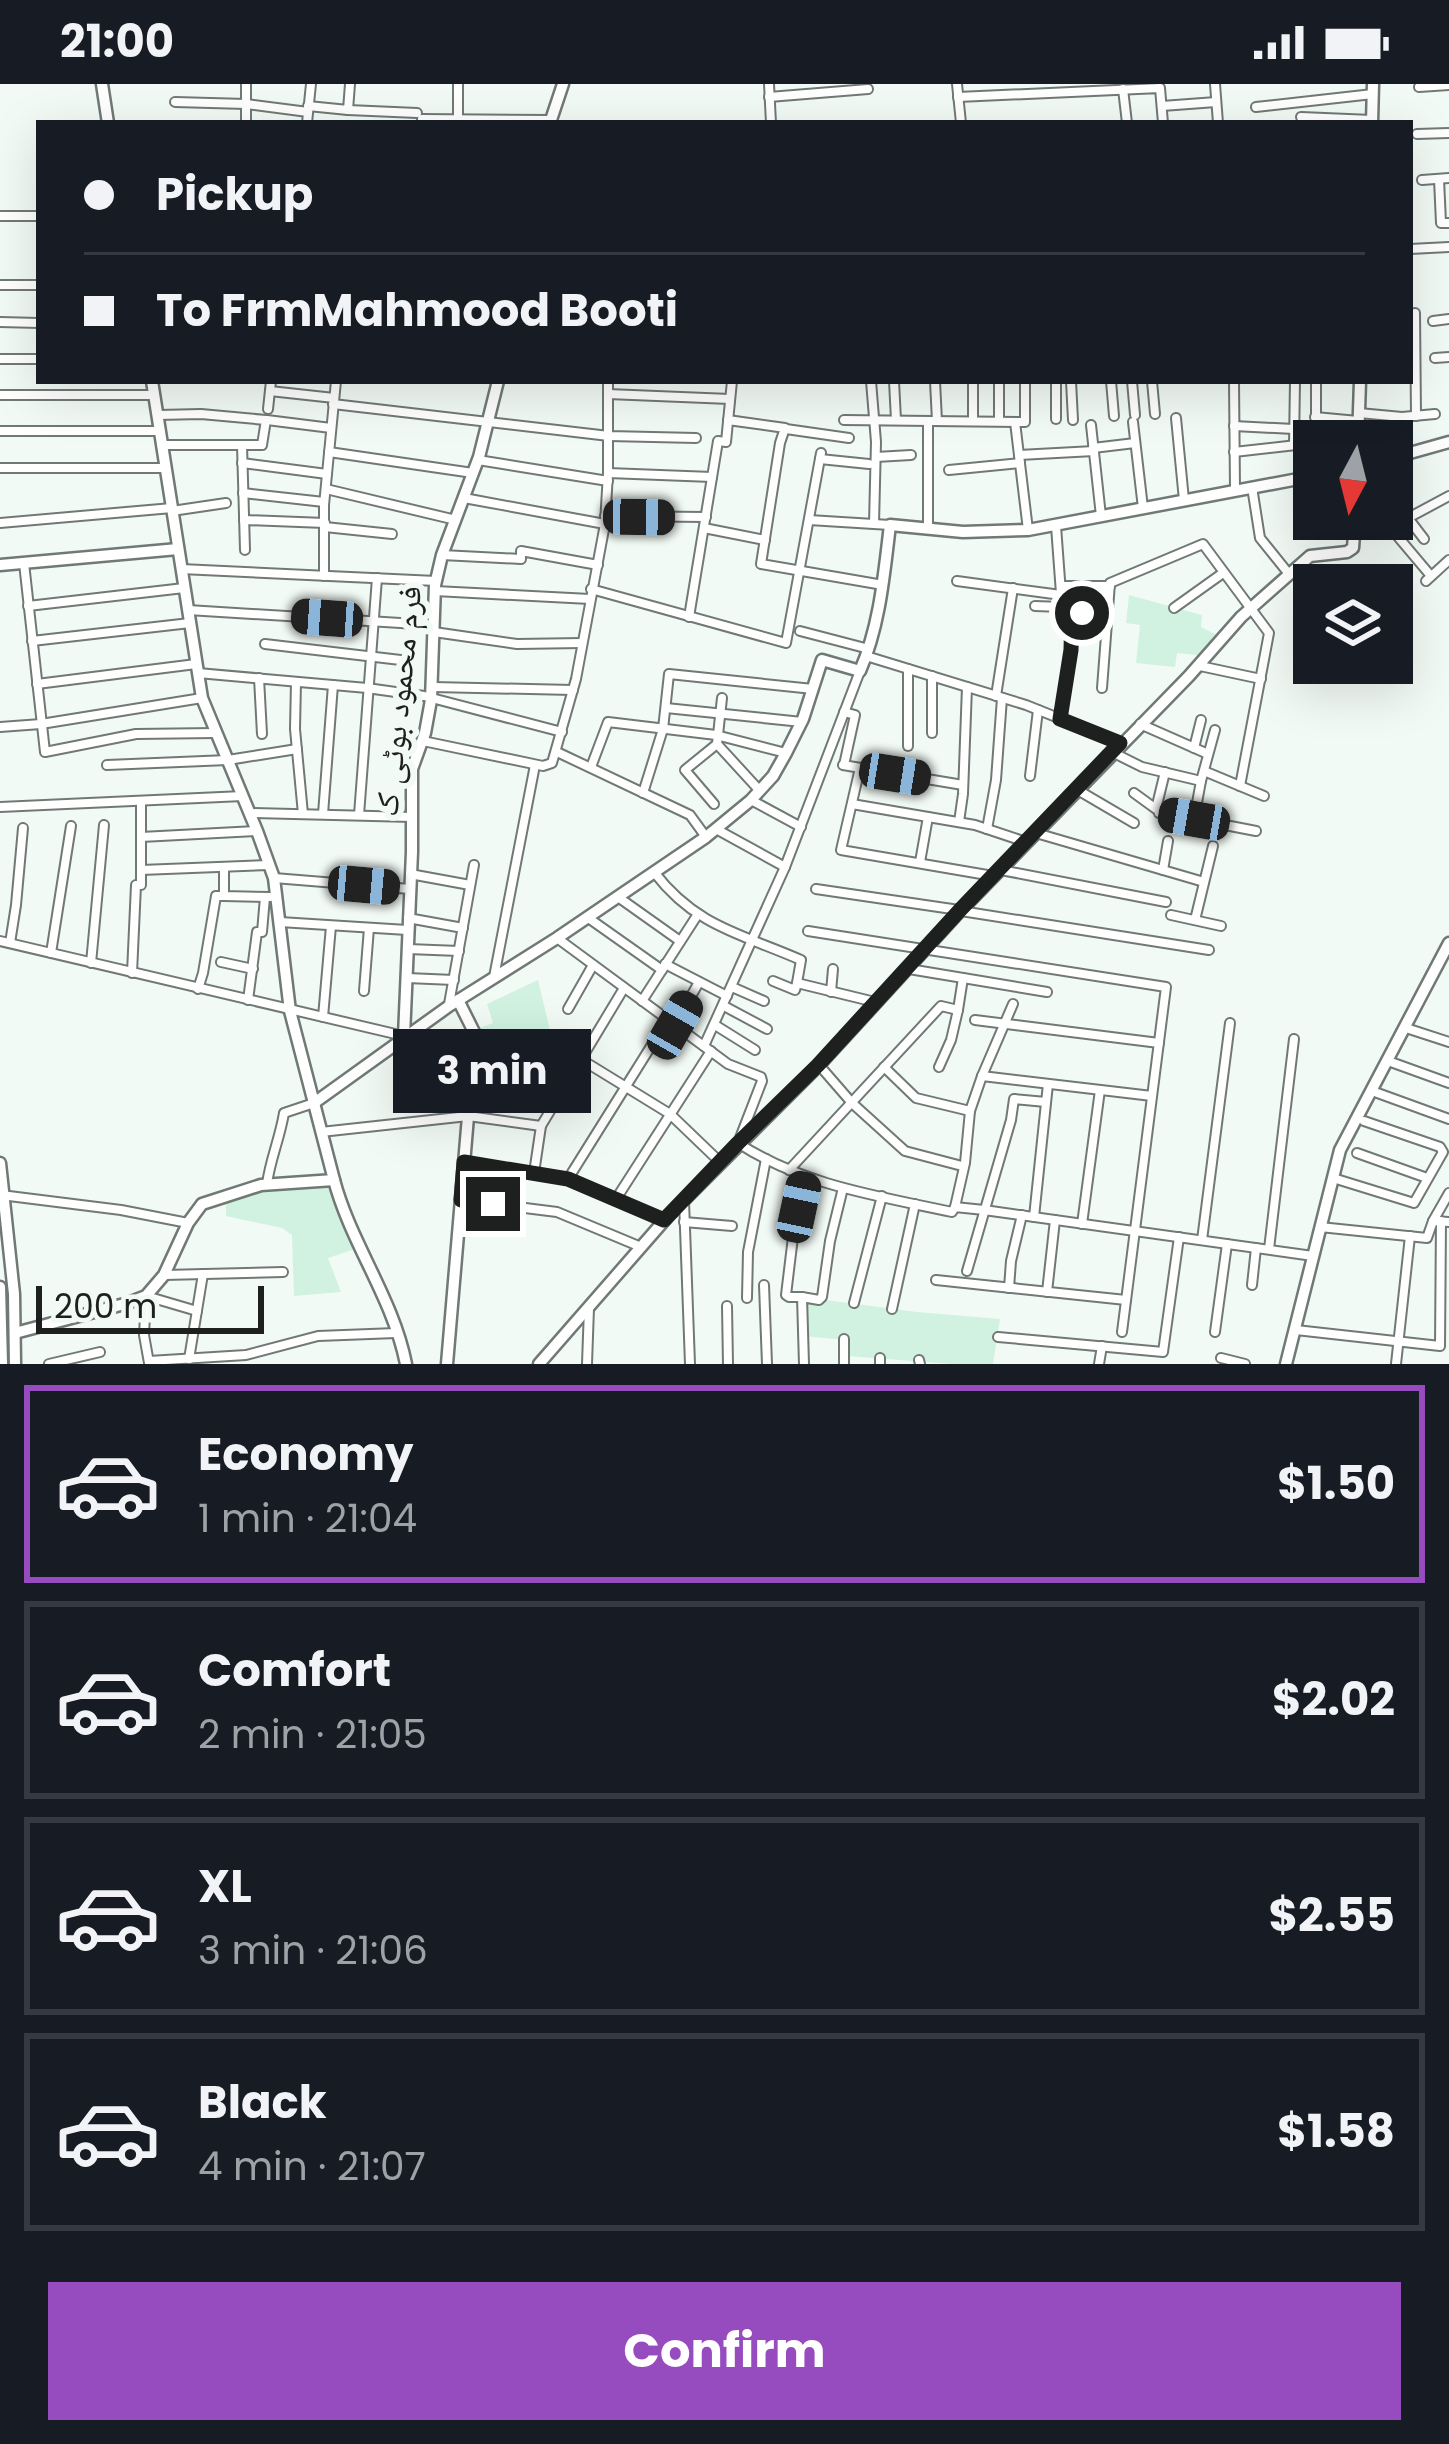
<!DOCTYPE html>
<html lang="en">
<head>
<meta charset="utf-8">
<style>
	:root { --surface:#171b24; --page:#20242c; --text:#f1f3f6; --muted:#9ea1a6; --line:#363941; --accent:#964cbe }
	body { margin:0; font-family:Poppins,"Noto Naskh Arabic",sans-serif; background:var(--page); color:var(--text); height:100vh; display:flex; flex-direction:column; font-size:45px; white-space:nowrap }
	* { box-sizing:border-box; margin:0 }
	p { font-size:39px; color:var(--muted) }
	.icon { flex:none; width:66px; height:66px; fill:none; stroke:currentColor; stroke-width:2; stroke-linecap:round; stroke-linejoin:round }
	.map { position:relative; height:1280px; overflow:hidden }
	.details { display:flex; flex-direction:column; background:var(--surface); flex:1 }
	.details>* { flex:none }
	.top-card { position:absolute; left:36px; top:36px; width:1377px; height:264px; border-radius:0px; box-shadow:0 12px 48px #0002; display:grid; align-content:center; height:264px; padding:0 48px; background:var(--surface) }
	.needle { width:78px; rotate:187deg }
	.buttons { position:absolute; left:1293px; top:336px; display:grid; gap:24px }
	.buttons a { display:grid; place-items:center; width:120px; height:120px; border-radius:0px; background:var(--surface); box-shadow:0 12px 48px #0002; font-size:60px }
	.scale { position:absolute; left:36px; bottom:30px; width:228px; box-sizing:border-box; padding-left:12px; border:6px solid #1d201f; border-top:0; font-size:33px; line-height:42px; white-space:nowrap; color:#1d201f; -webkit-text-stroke:9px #f2faf5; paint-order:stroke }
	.end { position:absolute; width:54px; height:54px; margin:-27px; border:15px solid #1d201f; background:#fff; box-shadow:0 0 0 6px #fff }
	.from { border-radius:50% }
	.bubble { position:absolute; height:84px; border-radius:0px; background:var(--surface); box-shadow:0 12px 48px #0002; font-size:39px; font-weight:700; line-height:84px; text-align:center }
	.car { position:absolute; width:36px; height:72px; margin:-36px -18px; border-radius:15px; box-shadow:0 0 9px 3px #0007; background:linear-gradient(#222 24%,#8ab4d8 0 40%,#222 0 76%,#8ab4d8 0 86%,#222 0) }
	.top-card b { display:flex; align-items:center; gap:42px; height:114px; font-size:45px }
	.top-card b+b { border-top:3px solid var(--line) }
	.top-card i { width:30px; height:30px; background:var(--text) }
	ul { padding:21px 0 0; list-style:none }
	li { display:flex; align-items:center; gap:36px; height:198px; margin:0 24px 18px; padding:0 24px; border:6px solid var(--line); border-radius:0px }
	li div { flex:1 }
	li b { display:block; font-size:45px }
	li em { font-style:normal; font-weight:700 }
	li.active { border-color:var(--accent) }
	li>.icon { width:108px; height:108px; stroke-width:1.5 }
	.primary-button { display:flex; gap:24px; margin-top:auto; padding:24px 48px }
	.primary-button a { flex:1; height:138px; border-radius:0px; background:var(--accent); color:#fff; font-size:48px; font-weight:700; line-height:138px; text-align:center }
	.status { display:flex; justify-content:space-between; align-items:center; height:84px; padding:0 60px; background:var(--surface); direction:ltr }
	.status svg { height:33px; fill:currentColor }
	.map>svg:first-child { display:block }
</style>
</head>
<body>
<div class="status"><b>21:00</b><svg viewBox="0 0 49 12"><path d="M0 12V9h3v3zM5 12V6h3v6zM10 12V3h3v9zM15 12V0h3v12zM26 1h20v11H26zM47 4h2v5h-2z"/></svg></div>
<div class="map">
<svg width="1449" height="1280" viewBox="0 0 1449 1280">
	<rect width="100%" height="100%" fill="#f2faf5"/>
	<g fill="#d1f2e0">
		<path d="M1129 511 1202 531 1201 543 1223 554 1205 572 1177 569 1175 583 1136 579 1140 541 1126 539Z"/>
		<path d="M538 896 554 963 547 1010 471 999 474 946 493 939 487 920Z"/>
		<path d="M334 1096 361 1163 328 1174 341 1208 294 1212 292 1151 282 1144 226 1132V1110Z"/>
		<path d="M802 1213 917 1228 1000 1235 993 1280H951L847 1272V1256L803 1252Z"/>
	</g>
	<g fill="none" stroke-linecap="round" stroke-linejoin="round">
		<defs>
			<g id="street">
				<path d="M246 0V39"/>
				<path d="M458 0V35"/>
				<path d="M769 0 771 39"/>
				<path d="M957 0 961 39"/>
				<path d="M1215 0 1218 39"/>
				<path d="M1419 3 1449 1"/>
				<path d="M1123 5 1127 39"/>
				<path d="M769 13 868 5"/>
				<path d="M958 13 1160 4 1163 39"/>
				<path d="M175 18 246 20 308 28"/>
				<path d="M308 22 348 26 350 0"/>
				<path d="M1162 22 1216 18"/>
				<path d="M1256 23 1373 10"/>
				<path d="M348 26 417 29"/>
				<path d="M1301 33 1372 36"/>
				<path d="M422 35 551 36"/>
				<path d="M307 39 311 0"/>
				<path d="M1417 50 1449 49"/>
				<path d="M1439 95 1441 139H1449"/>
				<path d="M1422 96 1449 94"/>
				<path d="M0 132H39"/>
				<path d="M1410 165 1449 163"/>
				<path d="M0 201H39"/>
				<path d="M1415 229 1416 332"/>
				<path d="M1433 237 1449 235"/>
				<path d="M0 238 39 239"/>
				<path d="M1435 274 1449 273"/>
				<path d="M0 275H39"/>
				<path d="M871 297 876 358 874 440"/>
				<path d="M894 297 896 336"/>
				<path d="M935 297 937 337"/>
				<path d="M973 297V337"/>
				<path d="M999 297V337"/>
				<path d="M1071 297 1073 336"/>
				<path d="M1111 297 1114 332"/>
				<path d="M1132 297 1135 331"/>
				<path d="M1152 297 1155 330"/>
				<path d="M1234 297 1235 406"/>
				<path d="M270 307 334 314"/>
				<path d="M608 310 730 315"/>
				<path d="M0 311H154"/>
				<path d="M333 320 609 352 696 354"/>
				<path d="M268 325 271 297"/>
				<path d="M1359 329 1402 333 1435 330"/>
				<path d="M158 331 201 330 266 336 262 361H162"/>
				<path d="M1315 333 1358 337"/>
				<path d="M1176 334 1184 416"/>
				<path d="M1056 335V297"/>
				<path d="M267 336 331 344"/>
				<path d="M728 336 785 344 780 359 761 480 883 501"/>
				<path d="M844 336 1025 338V297"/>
				<path d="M928 337V444"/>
				<path d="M1015 338 1028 446"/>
				<path d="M1133 338 1143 424"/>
				<path d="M1316 339V297"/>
				<path d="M1091 341 1101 432"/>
				<path d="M1234 342 1294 345"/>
				<path d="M786 345 849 354"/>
				<path d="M0 347H160"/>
				<path d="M242 361 245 466"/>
				<path d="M1294 361 1295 297"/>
				<path d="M1093 364 1135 359"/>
				<path d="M329 368 473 389"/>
				<path d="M1234 368 1314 359"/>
				<path d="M1019 371 1094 367"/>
				<path d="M876 373 911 371"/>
				<path d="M820 375 869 380"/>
				<path d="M478 376 608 397"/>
				<path d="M242 379 327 390"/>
				<path d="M0 384H166"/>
				<path d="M949 386 1020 379"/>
				<path d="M608 389 712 393"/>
				<path d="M1252 403 1260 454 1289 490"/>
				<path d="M326 405 456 436"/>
				<path d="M243 409 324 418"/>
				<path d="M464 414 605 440"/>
				<path d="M172 427 226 419"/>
				<path d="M605 432 706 433"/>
				<path d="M1383 435 1431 492"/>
				<path d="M244 436 325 439"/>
				<path d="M809 436 890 441"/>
				<path d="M0 439 172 424"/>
				<path d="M325 443 392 450"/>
				<path d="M704 444 765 456"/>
				<path d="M1424 455 1408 434 1449 412"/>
				<path d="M442 471 521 475V467L598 481"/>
				<path d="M24 479 45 668 136 650 215 649"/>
				<path d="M181 485 436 497"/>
				<path d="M324 492V421L336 297"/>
				<path d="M957 497 1061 511"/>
				<path d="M1426 497 1449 476"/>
				<path d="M1061 502H1110"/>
				<path d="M591 505 786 559 821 369"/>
				<path d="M435 507 590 515"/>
				<path d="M28 522 184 504"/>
				<path d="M1035 522 1062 523 1056 442"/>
				<path d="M1174 524 1223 489"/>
				<path d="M188 526 433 541"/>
				<path d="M689 533 718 357 726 358 732 297"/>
				<path d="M800 547 869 565"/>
				<path d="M434 548 517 560 582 559"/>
				<path d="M32 557 190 539"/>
				<path d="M265 560 409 577"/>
				<path d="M866 572 1026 621 1121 659"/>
				<path d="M1200 582 1261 595"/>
				<path d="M198 589 367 604 424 612 562 648"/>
				<path d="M259 594 262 650"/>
				<path d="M296 598 295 645 303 730"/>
				<path d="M37 600 196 580"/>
				<path d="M433 603 573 606"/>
				<path d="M1102 604 1110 499 1203 460 1269 549 1240 702"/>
				<path d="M996 612 1013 504"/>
				<path d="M722 614 717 660 760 707"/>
				<path d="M666 624 802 638"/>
				<path d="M844 628 855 631 844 681"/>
				<path d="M1060 635 1071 566 1072 528 1082 529 1083 502"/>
				<path d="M1140 640 1208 670"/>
				<path d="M0 643 41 640 202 614"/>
				<path d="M932 649V592"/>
				<path d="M423 657 543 682 552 679 576 595 605 440 608 389V297"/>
				<path d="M908 662V585"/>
				<path d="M1194 664 1201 636"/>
				<path d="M557 668 690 731 706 753"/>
				<path d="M1114 669 1142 683 1201 697 1215 646"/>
				<path d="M107 681 228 676 297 665"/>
				<path d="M843 681 963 701"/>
				<path d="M591 683 608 638 716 651 786 669"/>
				<path d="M860 684 841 766 993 792"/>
				<path d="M1204 687 1264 712"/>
				<path d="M1030 692 1038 626"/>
				<path d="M1201 697 1194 735 1256 747"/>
				<path d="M1076 705 1134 739"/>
				<path d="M643 709 663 645 669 590 813 605"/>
				<path d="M1134 709 1156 725 1165 688"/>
				<path d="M751 716 801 743"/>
				<path d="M714 720 685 686 717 660"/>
				<path d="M852 720 975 741 1026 758"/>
				<path d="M0 723 243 712"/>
				<path d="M250 729 412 733"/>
				<path d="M1159 729 1194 735"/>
				<path d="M323 730 333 601"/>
				<path d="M359 731 377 494"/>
				<path d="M959 738 963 710 967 603"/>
				<path d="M716 745 785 783"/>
				<path d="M987 745 996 696 1002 614"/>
				<path d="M1036 749 1204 798"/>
				<path d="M141 753 256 747"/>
				<path d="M920 778 928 733"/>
				<path d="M224 783V812L270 813"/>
				<path d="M141 786 269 781"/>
				<path d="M1001 786 1166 818"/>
				<path d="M1163 786 1168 757"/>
				<path d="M654 788C696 843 742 850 801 876L797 899 875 918"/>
				<path d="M410 790 470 801"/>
				<path d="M274 794 410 805"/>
				<path d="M816 805 959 826"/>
				<path d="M618 813 680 857"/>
				<path d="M961 827 1209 866"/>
				<path d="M1171 831 1221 842"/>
				<path d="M587 833 662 886"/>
				<path d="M408 834 463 844"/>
				<path d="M1195 836 1213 762"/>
				<path d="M280 838 407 846"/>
				<path d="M808 847 1166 903 1122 1248"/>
				<path d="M557 854 728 980 761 993 762 997 738 1059C802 1101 878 1112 952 1128L955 1123 984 1126 1313 1172"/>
				<path d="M0 857 404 952"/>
				<path d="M10 859 16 821 23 744"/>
				<path d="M408 865 459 867"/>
				<path d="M51 869 71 742"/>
				<path d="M221 878 253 885"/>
				<path d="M91 879 104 741"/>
				<path d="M665 880 727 912"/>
				<path d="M909 885 1047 908"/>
				<path d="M132 889 136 801H141V717"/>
				<path d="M494 893 535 681"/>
				<path d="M407 894 454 896"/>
				<path d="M773 897 795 906 797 899"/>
				<path d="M732 903 764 917"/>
				<path d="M198 905 203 889 216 812H224"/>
				<path d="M364 907 369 844"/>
				<path d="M831 908 833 885"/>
				<path d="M248 916 257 848H262L265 813"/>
				<path d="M642 917 698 830"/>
				<path d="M449 920 474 781"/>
				<path d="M724 922 767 945"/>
				<path d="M568 925 593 881"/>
				<path d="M323 933 331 842"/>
				<path d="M975 936 1159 959"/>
				<path d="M675 941 699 898"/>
				<path d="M715 941 755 966"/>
				<path d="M1406 944 1449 958"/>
				<path d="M556 960 670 1030 720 1078"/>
				<path d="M704 962 785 783 860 587"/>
				<path d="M1388 977 1449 999"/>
				<path d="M819 981 852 1019 905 1067 962 1082"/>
				<path d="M884 983 916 1014 970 1027"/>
				<path d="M939 983 951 956 958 926"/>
				<path d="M982 992 1152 1012"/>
				<path d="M1372 1007 1449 1035"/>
				<path d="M321 1048 468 1032 541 1042"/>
				<path d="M1357 1069 1427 1094"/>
				<path d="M465 1078 568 1095 664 1136"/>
				<path d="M789 1086 941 922 958 926 963 894"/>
				<path d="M534 1089 541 1042 624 904"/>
				<path d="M1333 1094 1414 1119 1443 1068 1440 1063 1364 1037"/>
				<path d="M568 1095 668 935"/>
				<path d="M267 1100C270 1076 280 1054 284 1029L314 1019"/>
				<path d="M1 1111 121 1126 188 1139"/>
				<path d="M616 1115 711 967"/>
				<path d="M461 1116 557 1128 641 1163"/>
				<path d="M684 1117 690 1280"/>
				<path d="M955 1123 965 1079 970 1027 982 992 1013 920"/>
				<path d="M1034 1133 1048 1000"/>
				<path d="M1433 1137 1449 1109"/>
				<path d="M684 1138 732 1142"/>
				<path d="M1082 1140 1100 1006"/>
				<path d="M1320 1143 1427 1154 1433 1137 1449 1138"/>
				<path d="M1202 1156 1230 939"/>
				<path d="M1269 1165 1294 955"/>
				<path d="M967 1187 1011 1036 1014 1015 1046 1018"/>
				<path d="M164 1191 283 1188"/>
				<path d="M936 1196 1126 1216"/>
				<path d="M764 1201 767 1280"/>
				<path d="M1252 1201 1256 1164"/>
				<path d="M1009 1204 1011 1177 1022 1131"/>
				<path d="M1047 1208 1055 1136"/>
				<path d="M802 1213H789L786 1211 793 1153 805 1093"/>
				<path d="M747 1214 748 1168 766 1075"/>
				<path d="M854 1219 882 1112"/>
				<path d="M727 1222 728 1280"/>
				<path d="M892 1225 915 1120"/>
				<path d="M1296 1246 1440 1262 1441 1137"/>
				<path d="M1215 1248 1227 1160"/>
				<path d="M998 1253 1163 1268 1179 1153"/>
				<path d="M880 1274V1280"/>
				<path d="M1221 1274 1245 1280"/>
				<path d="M189 1275 203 1190"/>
				<path d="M919 1276 920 1280"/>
				<path d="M149 1277 246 1271 318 1252 396 1249"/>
				<path d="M149 1279 144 1251 146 1212 197 1227"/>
				<path d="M49 1280 100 1268"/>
				<path d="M587 1280 589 1224"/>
				<path d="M804 1280 802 1213 819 1216 822 1213 830 1157 843 1104"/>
				<path d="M844 1280V1255"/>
				<path d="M1099 1280 1102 1262"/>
				<path d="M1396 1280 1410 1152"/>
			</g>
			<g id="secondary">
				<path d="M102 0 108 39"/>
				<path d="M550 39 563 0"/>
				<path d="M1372 39 1373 0"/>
				<path d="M1358 357 1360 297"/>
				<path d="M1392 374 1449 358"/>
				<path d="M0 481 178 465"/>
				<path d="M404 952 412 768V685L425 649 431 616 435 501 442 471 479 373 498 297"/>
				<path d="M314 1019 449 922 557 854 706 753 751 716 773 692 786 669 803 635 822 576 860 587C880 541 884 490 890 441L963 448 1028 446 1314 392"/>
				<path d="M0 1079 14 1210 15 1280"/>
				<path d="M334 1096C351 1160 393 1214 406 1280"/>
				<path d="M0 1203 2 1280"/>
				<path d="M15 1249 128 1219 146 1212 164 1191 188 1139 202 1120 261 1101 334 1096 290 927 274 794 257 747 202 614 152 297"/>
				<path d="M447 1280 475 950 458 916"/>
				<path d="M539 1280 669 1131 819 981 960 827 1189 592 1241 533 1310 472 1347 468 1353 464 1355 435"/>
				<path d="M1286 1280 1340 1066 1449 859"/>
			</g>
		</defs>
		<use href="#street" stroke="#717975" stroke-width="12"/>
		<use href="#secondary" stroke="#717975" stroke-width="15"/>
		<use href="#street" stroke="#fff" stroke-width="8"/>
		<use href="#secondary" stroke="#fff" stroke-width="10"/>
	</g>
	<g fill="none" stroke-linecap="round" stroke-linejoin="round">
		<path stroke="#1d201f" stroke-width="15" d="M493 1120 461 1116 464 1078 568 1095 664 1136 738 1059 818 981 959 827 1120 659 1060 635 1071 566 1072 528 1082 529"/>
	</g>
	<g text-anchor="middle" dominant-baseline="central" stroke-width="12" stroke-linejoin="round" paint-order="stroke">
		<g font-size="33" fill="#1d201f" stroke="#f2faf5">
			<text transform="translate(398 617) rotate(-84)">فرم محمود بوٹی ک</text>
		</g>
	</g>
</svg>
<div class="buttons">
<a><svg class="needle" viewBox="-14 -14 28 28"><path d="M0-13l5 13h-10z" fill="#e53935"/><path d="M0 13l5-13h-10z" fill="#9ea1a6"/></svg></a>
<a><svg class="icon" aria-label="layers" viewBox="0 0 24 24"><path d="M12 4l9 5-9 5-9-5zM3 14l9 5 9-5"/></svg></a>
</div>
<div class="scale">200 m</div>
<i class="end from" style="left:1082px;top:529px"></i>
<i class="end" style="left:493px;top:1120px"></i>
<div class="bubble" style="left:393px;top:945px;width:198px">3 min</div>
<i class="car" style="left:639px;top:433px;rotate:91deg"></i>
<i class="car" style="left:327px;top:534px;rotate:274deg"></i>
<i class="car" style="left:895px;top:690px;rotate:99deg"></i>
<i class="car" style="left:1194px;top:735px;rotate:280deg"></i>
<i class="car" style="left:364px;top:801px;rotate:95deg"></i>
<i class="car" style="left:675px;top:941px;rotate:30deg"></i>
<i class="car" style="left:799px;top:1123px;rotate:12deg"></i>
<div class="top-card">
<b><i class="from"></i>Pickup</b>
<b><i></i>To FrmMahmood Booti</b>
</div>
</div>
<section class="details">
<ul>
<li class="active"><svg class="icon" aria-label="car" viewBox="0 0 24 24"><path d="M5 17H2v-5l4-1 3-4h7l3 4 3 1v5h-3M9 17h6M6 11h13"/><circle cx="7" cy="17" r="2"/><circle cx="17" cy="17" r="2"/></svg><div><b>Economy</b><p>1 min · 21:04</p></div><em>$1.50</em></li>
<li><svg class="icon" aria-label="car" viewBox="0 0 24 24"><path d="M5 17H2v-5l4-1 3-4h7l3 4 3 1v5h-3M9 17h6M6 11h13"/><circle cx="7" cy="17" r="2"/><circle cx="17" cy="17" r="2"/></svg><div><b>Comfort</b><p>2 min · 21:05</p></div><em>$2.02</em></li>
<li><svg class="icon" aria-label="car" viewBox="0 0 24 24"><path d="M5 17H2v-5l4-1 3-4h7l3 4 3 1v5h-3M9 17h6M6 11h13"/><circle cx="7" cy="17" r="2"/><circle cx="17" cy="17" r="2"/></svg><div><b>XL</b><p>3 min · 21:06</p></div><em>$2.55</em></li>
<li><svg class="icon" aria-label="car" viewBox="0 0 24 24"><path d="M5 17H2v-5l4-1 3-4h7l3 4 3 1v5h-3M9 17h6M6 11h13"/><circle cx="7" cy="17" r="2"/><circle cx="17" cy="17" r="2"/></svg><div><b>Black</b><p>4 min · 21:07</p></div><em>$1.58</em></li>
</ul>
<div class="primary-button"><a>Confirm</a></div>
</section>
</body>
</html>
